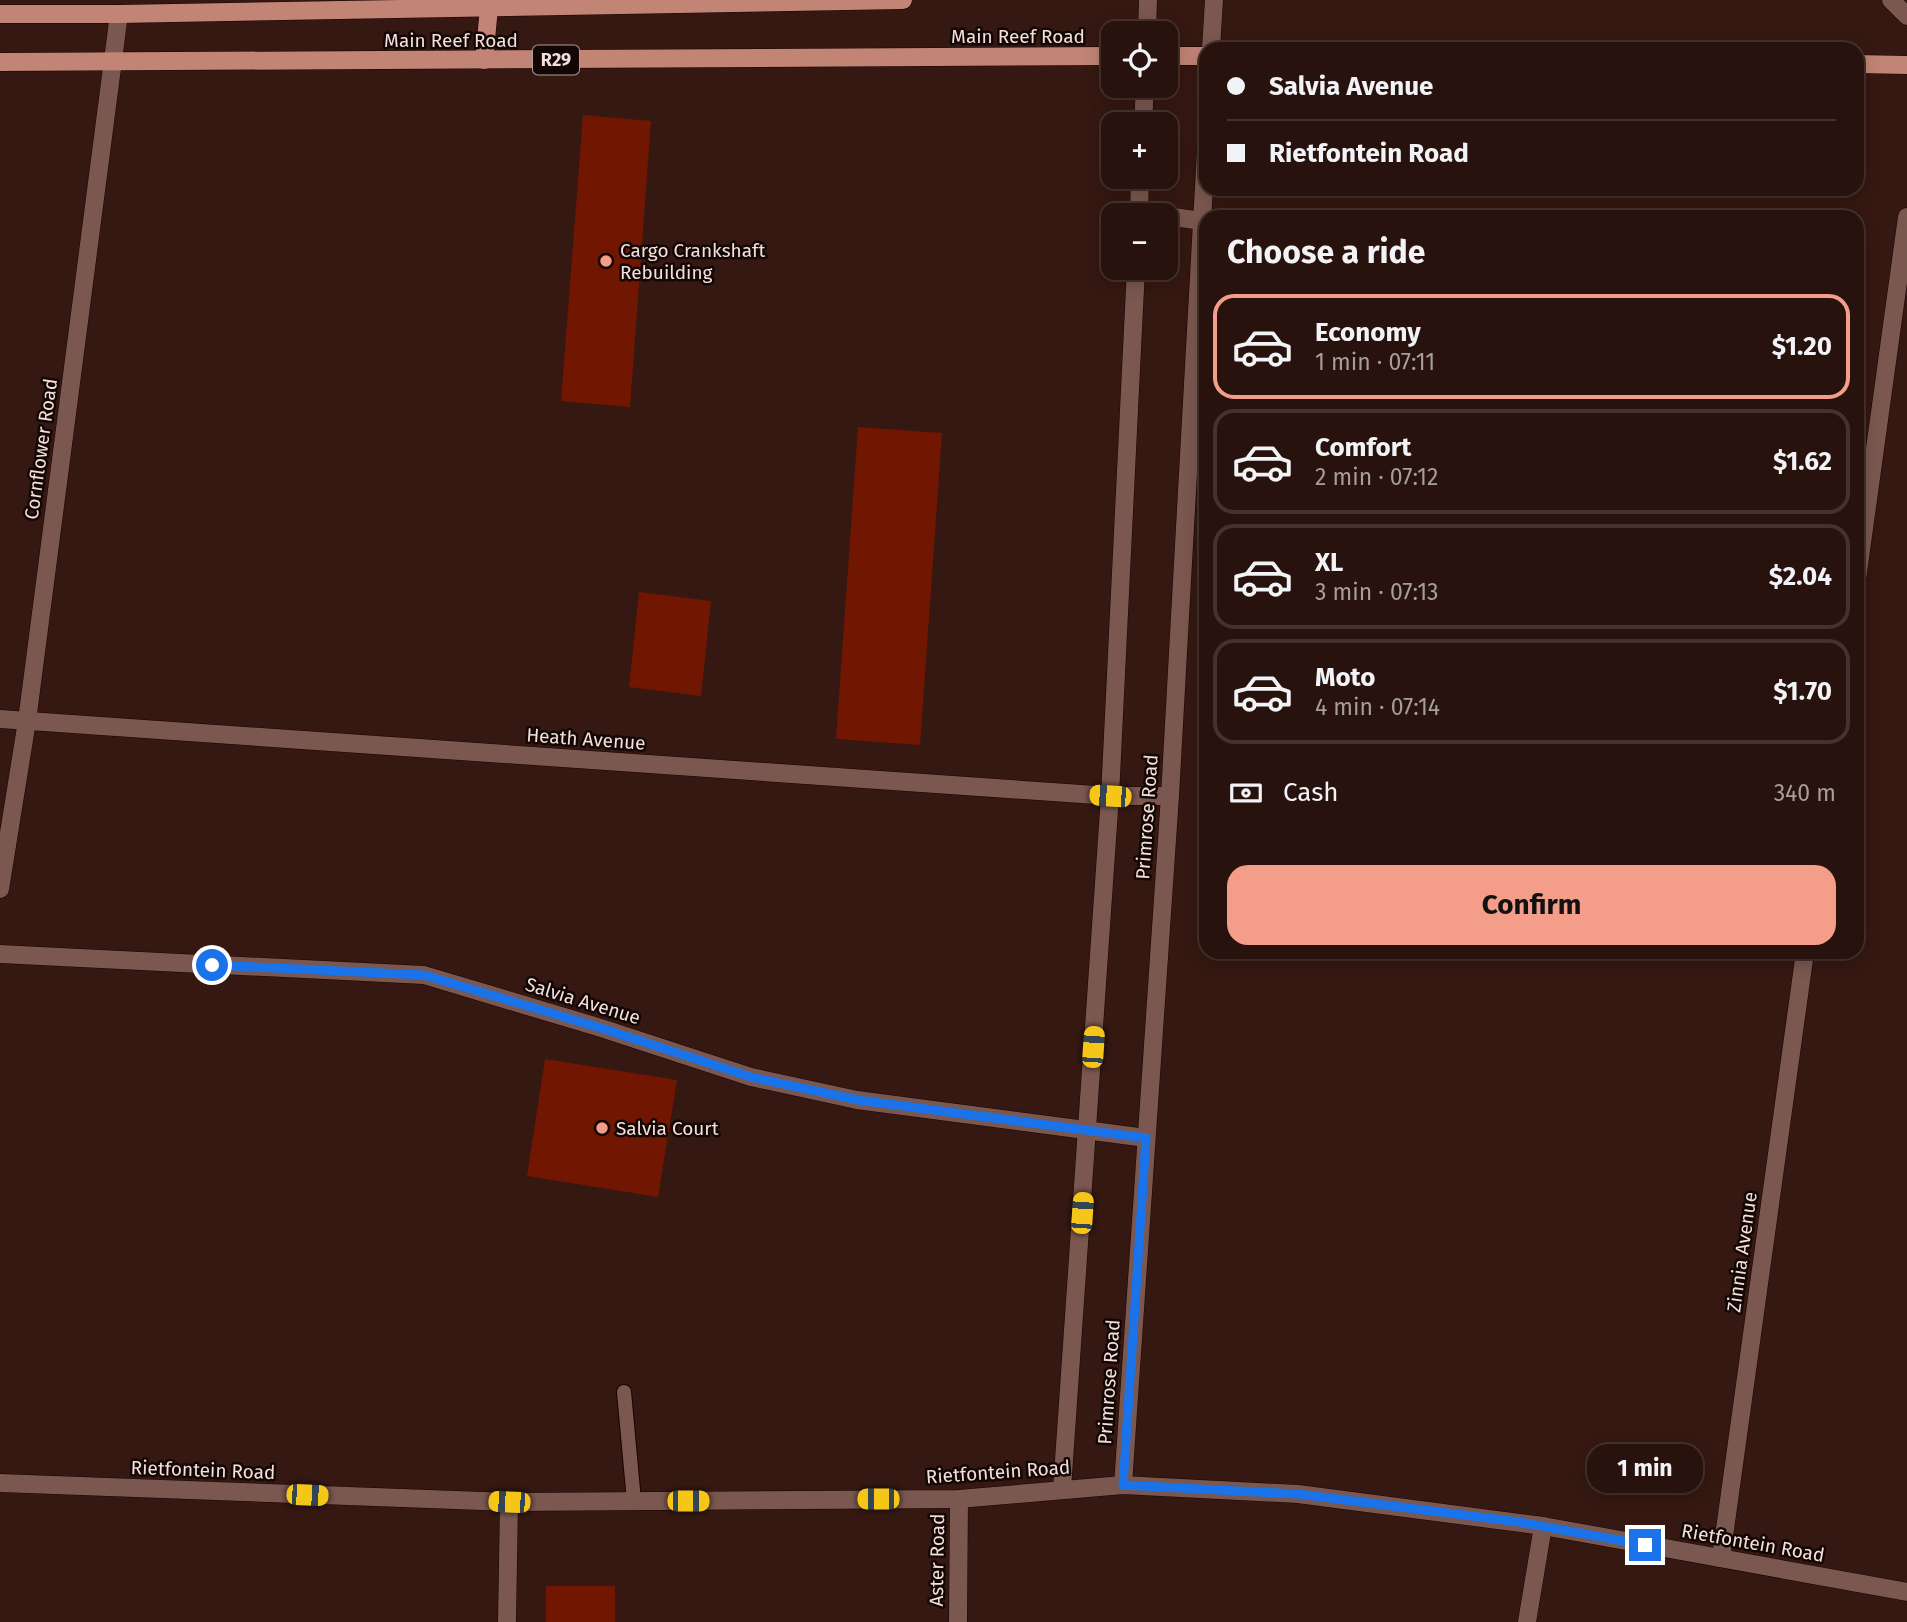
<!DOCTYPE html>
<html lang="en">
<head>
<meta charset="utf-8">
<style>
	:root { --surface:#28120d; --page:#301b16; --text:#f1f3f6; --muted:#a59e9d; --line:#44322e; --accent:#f49e89 }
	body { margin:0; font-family:"Fira Sans",sans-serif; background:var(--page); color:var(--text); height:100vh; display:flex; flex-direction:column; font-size:26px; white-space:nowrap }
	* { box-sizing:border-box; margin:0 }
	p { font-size:23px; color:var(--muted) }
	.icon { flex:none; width:38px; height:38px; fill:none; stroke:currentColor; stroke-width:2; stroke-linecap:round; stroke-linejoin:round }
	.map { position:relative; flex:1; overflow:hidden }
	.panel { position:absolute; left:1199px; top:210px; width:665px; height:749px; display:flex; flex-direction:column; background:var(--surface); border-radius:21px; box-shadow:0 4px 18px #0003,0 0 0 2px var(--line) }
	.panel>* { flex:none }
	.banner { position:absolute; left:1199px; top:42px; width:665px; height:154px; border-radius:21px; box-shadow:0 4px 18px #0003,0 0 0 2px var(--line); display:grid; align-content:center; height:154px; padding:0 28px; background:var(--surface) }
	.buttons { position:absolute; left:1101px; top:21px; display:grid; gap:14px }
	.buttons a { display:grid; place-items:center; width:77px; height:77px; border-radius:14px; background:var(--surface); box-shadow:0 4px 18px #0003,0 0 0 2px var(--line); font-size:35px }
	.end { position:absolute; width:32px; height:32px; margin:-16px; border:9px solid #1a73e8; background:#fff; box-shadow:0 0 0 4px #fff }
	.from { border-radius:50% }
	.bubble { position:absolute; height:49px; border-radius:21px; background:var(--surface); box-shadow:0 4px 18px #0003,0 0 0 2px var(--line); font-size:23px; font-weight:700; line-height:49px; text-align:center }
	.car { position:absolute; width:21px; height:42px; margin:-21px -10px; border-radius:9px; box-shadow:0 0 5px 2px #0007; background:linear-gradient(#f5c518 24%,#345 0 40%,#f5c518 0 76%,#345 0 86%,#f5c518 0) }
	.banner b { display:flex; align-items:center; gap:24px; height:66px; font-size:26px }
	.banner b+b { border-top:2px solid var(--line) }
	.banner i { width:18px; height:18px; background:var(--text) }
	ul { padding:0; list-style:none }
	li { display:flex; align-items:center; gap:21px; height:105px; margin:0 14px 10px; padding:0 14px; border:4px solid var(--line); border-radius:21px }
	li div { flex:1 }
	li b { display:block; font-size:26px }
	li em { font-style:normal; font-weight:700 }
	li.active { border-color:var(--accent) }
	li>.icon { width:63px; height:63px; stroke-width:1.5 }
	h2 { padding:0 28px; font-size:32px; line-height:84px }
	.pay { display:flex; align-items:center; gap:18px; height:77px; padding:0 28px; font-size:26px }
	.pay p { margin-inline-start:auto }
	.primary-button { display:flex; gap:14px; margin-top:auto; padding:14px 28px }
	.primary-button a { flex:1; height:80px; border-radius:21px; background:var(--accent); color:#111; font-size:28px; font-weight:700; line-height:80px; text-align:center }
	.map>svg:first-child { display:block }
</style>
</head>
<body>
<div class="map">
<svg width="1907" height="1622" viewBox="0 0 1907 1622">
	<rect width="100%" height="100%" fill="#351811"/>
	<g fill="#711600">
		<path d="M583 115 651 121 630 407 561 401Z"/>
		<path d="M858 427 942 433 920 745 836 739Z"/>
		<path d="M639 592 711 601 701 696 629 687Z"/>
		<path d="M545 1059 677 1080 658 1197 527 1176Z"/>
		<rect x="546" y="1586" width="69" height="36"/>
	</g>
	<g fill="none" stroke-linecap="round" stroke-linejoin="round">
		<defs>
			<path id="service" d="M624 1392 634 1501"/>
			<g id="minor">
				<path d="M1891 0 1907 16"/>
				<path d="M1147 33 1148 0"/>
				<path d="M1211 49 1214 0"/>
				<path d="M1143 124 1145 86"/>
				<path d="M1139 215 1140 177"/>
				<path d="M1166 216 1202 221"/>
				<path d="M1857 579 1907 217"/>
				<path d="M0 719 1110 796H1170"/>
				<path d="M0 889 27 721 119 14"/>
				<path d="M0 954 424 975 601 1028 751 1077 857 1100 1146 1138"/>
				<path d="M1123 1485 1170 796 1206 151"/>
				<path d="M1062 1489 1110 796 1136 268"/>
				<path d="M1721 1558 1805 952"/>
				<path d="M507 1622 509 1502"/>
				<path d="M958 1622 959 1499"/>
				<path d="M1527 1622 1543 1526"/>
			</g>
			<path id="tertiary" d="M0 1483 509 1502 959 1499 1123 1485 1298 1494 1543 1526 1907 1592"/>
			<g id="primary">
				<path d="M0 14H119L903 0"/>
				<path d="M1166 56H1206"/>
				<path d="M484 60 489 8"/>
				<path d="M0 62 1113 56"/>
				<path d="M1857 64 1907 65"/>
			</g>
		</defs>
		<use href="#service" stroke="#1b0301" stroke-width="16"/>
		<use href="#minor" stroke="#1b0301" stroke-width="19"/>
		<use href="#tertiary" stroke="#1b0301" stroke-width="19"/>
		<use href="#primary" stroke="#1b0301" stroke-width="19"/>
		<use href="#service" stroke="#7a584f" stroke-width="14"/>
		<use href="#minor" stroke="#7a584f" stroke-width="18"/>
		<use href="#tertiary" stroke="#7a584f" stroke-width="18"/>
		<use href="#primary" stroke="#c18475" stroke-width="18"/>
	</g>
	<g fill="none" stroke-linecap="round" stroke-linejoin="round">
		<path stroke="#1a73e8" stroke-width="9" d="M212 965 424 975 601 1028 751 1077 858 1100 1146 1138 1123 1485 1298 1494 1519 1522 1645 1545"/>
	</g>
	<g fill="#f49e89" stroke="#130705" stroke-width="2.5">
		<circle cx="606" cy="261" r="7"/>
		<circle cx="602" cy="1128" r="7"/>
	</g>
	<g text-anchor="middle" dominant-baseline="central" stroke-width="5" stroke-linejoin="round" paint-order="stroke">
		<rect fill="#130705" stroke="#b09e9a" stroke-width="2" x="533" y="45.5" width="46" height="29" rx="5"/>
		<g font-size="18" font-weight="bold" fill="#f4dfda">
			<text x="556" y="60">R29</text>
		</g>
		<g font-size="19" fill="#f4dfda" stroke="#130705">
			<text x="1018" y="36">Main Reef Road</text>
			<text x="451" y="40">Main Reef Road</text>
			<text transform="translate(41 449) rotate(-82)">Cornflower Road</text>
			<text transform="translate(586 739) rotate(4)">Heath Avenue</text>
			<text transform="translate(1147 817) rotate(-86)">Primrose Road</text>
			<text transform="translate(583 1001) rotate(17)">Salvia Avenue</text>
			<text transform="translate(1742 1252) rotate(-82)">Zinnia Avenue</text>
			<text transform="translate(1109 1382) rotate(-86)">Primrose Road</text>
			<text transform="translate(203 1470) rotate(2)">Rietfontein Road</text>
			<text transform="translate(998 1472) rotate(-4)">Rietfontein Road</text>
			<text transform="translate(1753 1543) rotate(10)">Rietfontein Road</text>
			<text transform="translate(937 1560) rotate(-89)">Aster Road</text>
		</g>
		<g font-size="19" fill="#f4dfda" stroke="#130705" text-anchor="start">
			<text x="620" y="250">Cargo Crankshaft<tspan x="620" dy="22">Rebuilding</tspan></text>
			<text x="616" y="1128">Salvia Court</text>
		</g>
	</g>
</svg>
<div class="buttons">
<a><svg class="icon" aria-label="locate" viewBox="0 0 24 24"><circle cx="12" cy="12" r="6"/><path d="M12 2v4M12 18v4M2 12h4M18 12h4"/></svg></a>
<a>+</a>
<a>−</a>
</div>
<i class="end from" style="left:212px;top:965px"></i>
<i class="end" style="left:1645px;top:1545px"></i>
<div class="bubble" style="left:1587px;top:1444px;width:116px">1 min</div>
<i class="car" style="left:1110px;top:796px;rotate:274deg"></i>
<i class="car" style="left:1093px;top:1047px;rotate:4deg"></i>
<i class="car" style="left:1082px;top:1213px;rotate:4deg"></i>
<i class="car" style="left:307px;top:1495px;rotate:92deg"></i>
<i class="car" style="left:878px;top:1499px;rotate:270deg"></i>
<i class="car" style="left:688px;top:1501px;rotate:90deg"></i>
<i class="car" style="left:509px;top:1502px;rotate:272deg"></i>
<div class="banner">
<b><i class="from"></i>Salvia Avenue</b>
<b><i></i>Rietfontein Road</b>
</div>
<section class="panel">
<h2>Choose a ride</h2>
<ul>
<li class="active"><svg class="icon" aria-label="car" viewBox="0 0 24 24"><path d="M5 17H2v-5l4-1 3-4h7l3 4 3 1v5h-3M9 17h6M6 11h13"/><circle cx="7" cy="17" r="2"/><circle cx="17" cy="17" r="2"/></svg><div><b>Economy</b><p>1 min · 07:11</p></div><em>$1.20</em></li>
<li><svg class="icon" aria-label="car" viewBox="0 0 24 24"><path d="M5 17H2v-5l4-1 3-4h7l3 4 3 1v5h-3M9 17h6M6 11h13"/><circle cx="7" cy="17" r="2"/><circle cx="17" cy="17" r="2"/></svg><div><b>Comfort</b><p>2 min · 07:12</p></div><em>$1.62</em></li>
<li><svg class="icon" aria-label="car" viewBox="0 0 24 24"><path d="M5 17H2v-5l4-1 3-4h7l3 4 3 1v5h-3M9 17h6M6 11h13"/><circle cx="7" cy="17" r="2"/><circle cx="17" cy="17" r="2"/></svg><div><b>XL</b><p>3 min · 07:13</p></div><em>$2.04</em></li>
<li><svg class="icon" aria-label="car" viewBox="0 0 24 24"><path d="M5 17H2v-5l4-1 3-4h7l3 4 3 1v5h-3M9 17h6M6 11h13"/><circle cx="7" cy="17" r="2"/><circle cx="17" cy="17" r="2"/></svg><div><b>Moto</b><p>4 min · 07:14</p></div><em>$1.70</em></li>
</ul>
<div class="pay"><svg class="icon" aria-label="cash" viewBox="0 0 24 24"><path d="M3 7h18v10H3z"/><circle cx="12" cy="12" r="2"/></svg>Cash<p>340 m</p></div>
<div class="primary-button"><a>Confirm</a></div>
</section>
</div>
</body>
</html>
